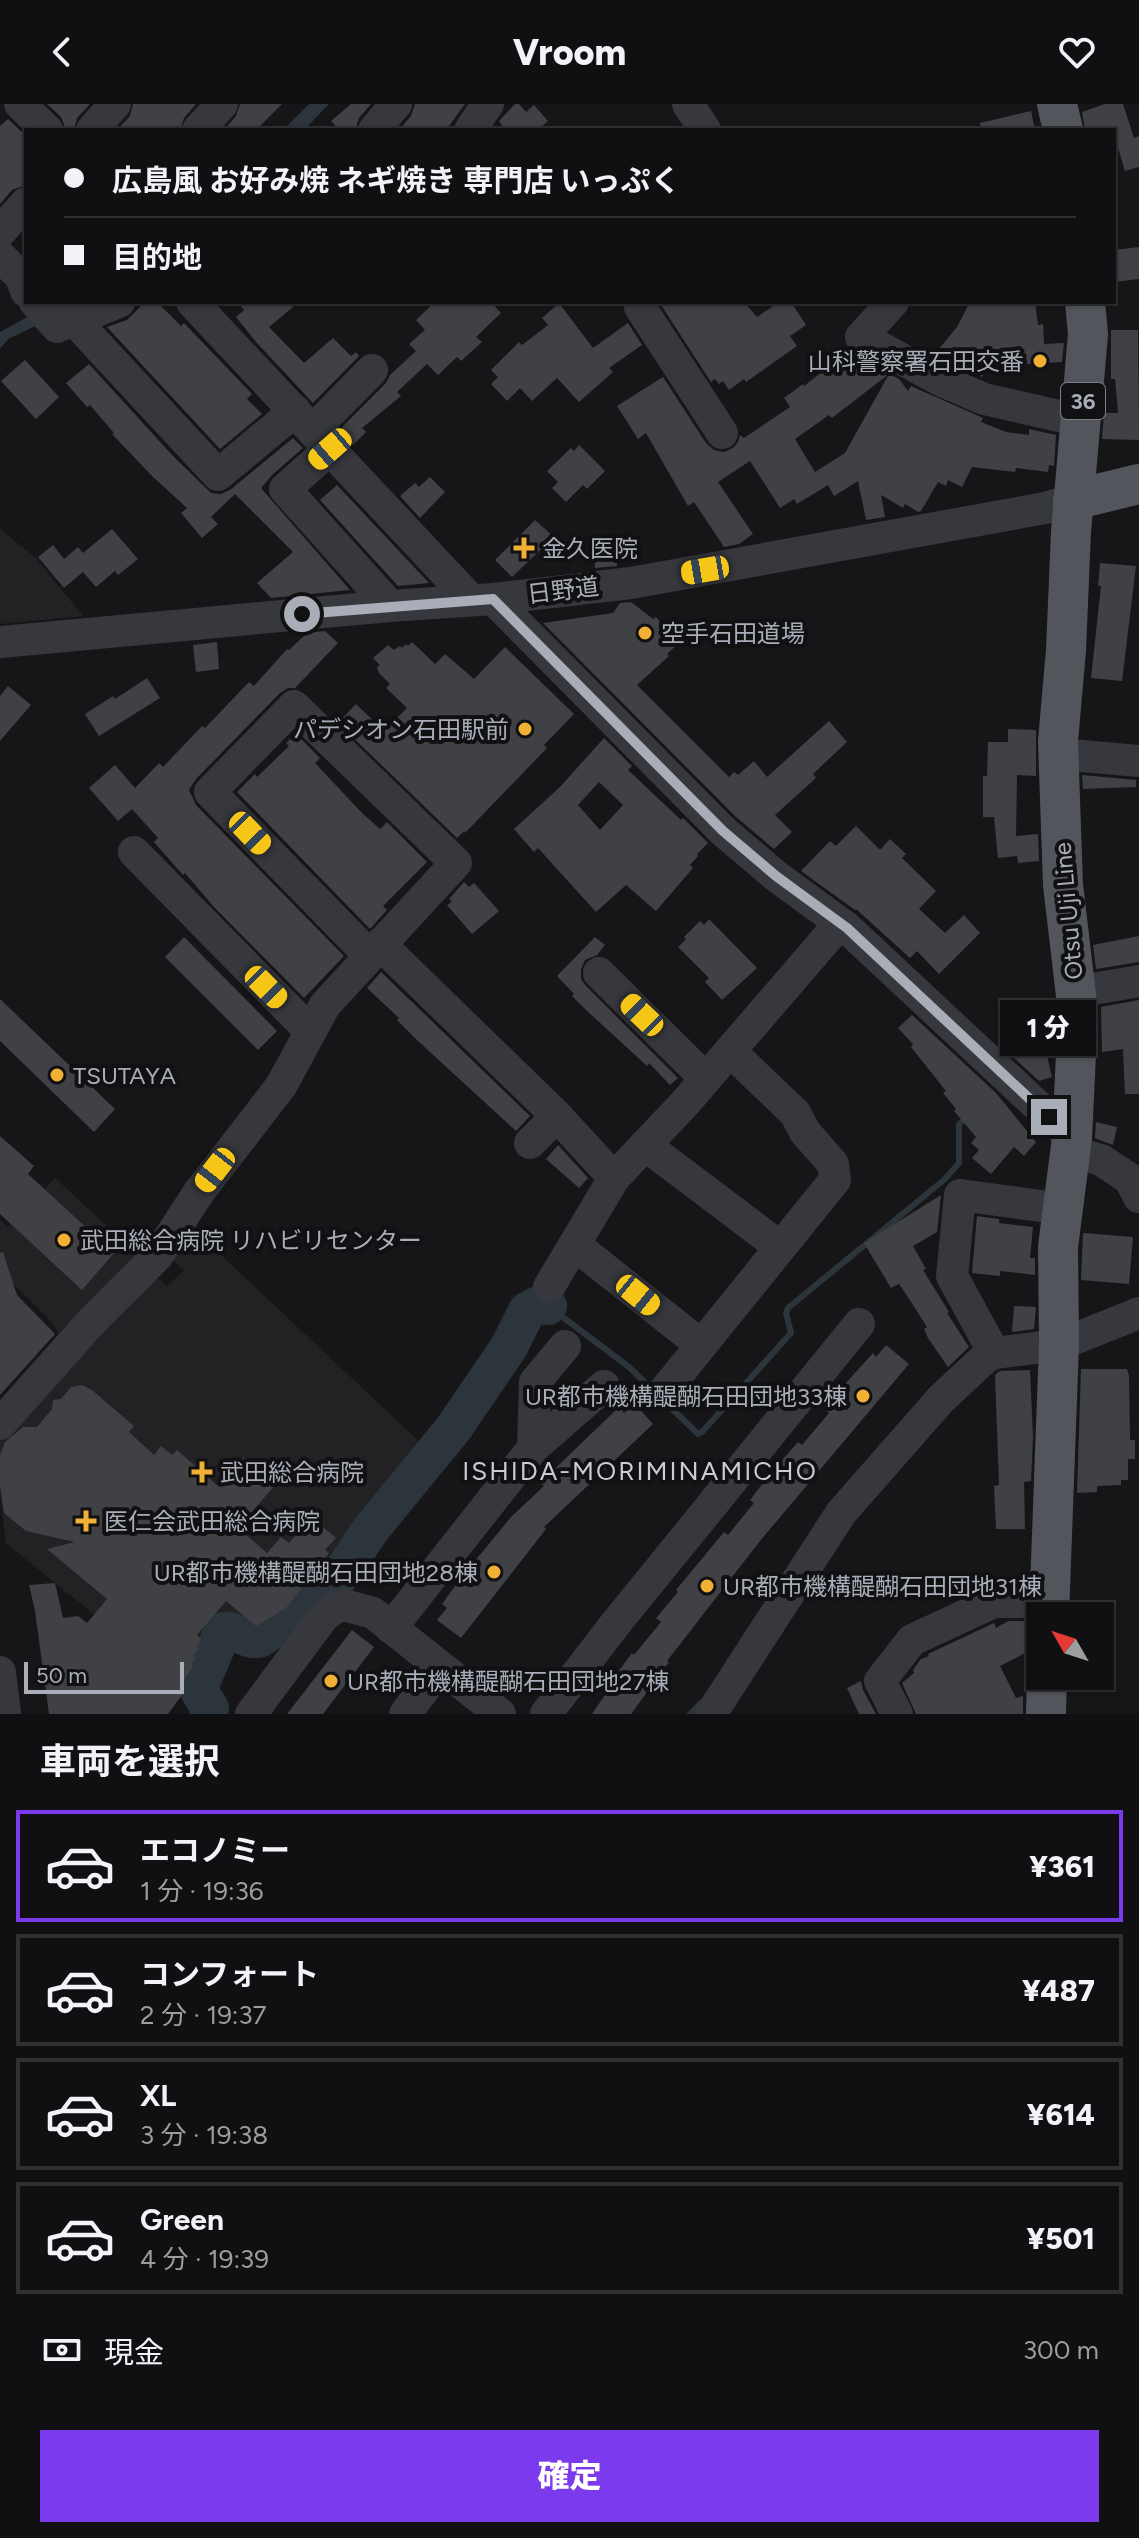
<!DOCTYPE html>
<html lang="ja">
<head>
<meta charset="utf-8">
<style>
	:root { --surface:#101012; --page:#1e1e20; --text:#f1f3f6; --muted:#9c9d9f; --line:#303032; --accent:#7c3aed }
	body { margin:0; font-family:Figtree,"Noto Sans JP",sans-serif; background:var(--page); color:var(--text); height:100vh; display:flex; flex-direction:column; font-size:30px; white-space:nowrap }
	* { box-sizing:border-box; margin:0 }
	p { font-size:26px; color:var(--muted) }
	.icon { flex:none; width:44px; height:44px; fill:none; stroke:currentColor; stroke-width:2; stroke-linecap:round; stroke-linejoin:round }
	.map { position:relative; height:1610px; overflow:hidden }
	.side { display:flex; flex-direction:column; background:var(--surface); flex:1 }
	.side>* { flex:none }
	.top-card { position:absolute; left:24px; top:24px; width:1092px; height:176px; border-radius:0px; box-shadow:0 2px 6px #0004,0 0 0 2px var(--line); display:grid; align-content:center; height:176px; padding:0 40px; background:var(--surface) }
	.needle { width:52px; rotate:309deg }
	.tools { position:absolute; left:1026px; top:1498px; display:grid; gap:16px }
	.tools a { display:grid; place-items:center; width:88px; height:88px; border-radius:0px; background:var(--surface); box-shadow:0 2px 6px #0004,0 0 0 2px var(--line); font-size:40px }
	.scale { position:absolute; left:24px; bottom:20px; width:160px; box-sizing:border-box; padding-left:8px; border:4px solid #a8adb8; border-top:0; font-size:22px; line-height:28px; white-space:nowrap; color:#a8adb8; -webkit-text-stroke:6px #111113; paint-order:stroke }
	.end { position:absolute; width:36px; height:36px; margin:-18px; border:10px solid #a8adb8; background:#111; box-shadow:0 0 0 4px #111 }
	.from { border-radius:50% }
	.bubble { position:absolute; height:56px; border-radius:0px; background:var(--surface); box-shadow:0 2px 6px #0004,0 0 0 2px var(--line); font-size:26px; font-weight:800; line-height:56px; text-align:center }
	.car { position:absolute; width:24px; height:48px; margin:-24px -12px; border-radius:10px; box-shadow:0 0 6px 2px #0007; background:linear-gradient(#f5c518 24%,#345 0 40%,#f5c518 0 76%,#345 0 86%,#f5c518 0) }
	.top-card b { display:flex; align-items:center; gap:28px; height:76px; font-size:30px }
	.top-card b+b { border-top:2px solid var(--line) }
	.top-card i { width:20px; height:20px; background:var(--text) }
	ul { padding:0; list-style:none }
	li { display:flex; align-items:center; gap:24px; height:112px; margin:0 16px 12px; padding:0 24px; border:4px solid var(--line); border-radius:0px }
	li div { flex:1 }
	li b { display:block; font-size:30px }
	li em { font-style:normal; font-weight:800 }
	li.current { border-color:var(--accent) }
	li>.icon { width:72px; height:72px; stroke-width:1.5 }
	h2 { padding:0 40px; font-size:36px; line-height:96px }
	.pay { display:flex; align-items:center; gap:20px; height:88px; padding:0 40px; font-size:30px }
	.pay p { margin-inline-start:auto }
	.button { display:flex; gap:16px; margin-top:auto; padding:16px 40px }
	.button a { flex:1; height:92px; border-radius:0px; background:var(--accent); color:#fff; font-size:32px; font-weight:800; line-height:92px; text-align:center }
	header { display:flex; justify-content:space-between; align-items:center; height:104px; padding:0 40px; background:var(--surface); font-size:36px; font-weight:800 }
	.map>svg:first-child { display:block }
</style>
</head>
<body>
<header><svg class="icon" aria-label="back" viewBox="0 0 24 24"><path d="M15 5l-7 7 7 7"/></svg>Vroom<svg class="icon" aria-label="heart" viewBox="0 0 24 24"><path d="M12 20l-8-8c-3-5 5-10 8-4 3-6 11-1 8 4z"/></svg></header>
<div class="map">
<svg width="1139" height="1610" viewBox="0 0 1139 1610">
	<rect width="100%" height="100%" fill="#161618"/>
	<g fill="#222225">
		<path d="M0 425 36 454 83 512 0 520Z"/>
		<path d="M55 1074 139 1152 60 1231 49 1215 0 1166V1116L8 1123Z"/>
		<path d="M187 1119 426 1344 382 1393 352 1434 318 1467 324 1473 309 1493 252 1527 218 1511 205 1530 188 1587 6 1439 0 1392V1329L152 1169 167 1182 184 1166 167 1151Z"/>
	</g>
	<g fill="#2c353c">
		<path d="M309 0H329L304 26H283Z"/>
		<path d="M55 198H87L8 235 0 245V228Z"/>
	</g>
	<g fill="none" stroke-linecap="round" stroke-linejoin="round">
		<g stroke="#2c353c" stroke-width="6">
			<path d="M548 1202 629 1263 654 1287"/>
			<path d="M665 1298 698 1330 703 1327 791 1229 786 1209 788 1204 945 1075 959 1059V1020L968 1013"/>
			<path d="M690 1610 701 1599"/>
		</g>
		<path stroke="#2c353c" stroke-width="38" d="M209 1610 210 1604 199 1587 200 1581 223 1527C236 1525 246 1537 259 1535L327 1490 371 1425 453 1325 509 1243 527 1207 538 1201 548 1202"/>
	</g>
	<g fill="#404145" fill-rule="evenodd">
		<path d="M47 0H90L77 14 74 26H66L61 13Z"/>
		<path d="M133 0H196L184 14 180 26H117L130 12Z"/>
		<path d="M240 0H282L256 26H224L236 12Z"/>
		<path d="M351 0H371L359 14 355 26H339L331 17Z"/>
		<path d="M415 0H465L446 26H399L411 12Z"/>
		<path d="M515 0H519L526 8 534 1 548 17 540 24 542 26H505L499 17Z"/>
		<path d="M1105 0H1123L1134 34 1139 32V63L1125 67 1118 44 1114 46V26H1085L1082 8Z"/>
		<path d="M1031 7 1035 26H981L980 19Z"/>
		<path d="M8 15 26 32V81L12 86 0 100V22Z"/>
		<path d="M1139 143V175L1114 178V146Z"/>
		<path d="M145 198H157L181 222 184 219 252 290 247 295 262 310 220 345 107 223 127 216Z"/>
		<path d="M237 198H299L269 223 304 259 333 234 351 252 356 248 359 252 313 299 256 238 236 213 244 206Z"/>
		<path d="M435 198H491L501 209 476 233 482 238 461 257 457 253 438 271 427 260 397 288 401 292 362 324 366 328 353 341 339 326 386 279 390 271 416 247 409 240 425 226 416 216Z"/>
		<path d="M659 198H744L757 213 779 198H791L806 221 790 232 797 242 746 278 744 275 729 286 723 277 719 280 715 275 711 278Z"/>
		<path d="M970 198H1035L1038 221 1043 220 1044 240 1064 239 1062 258 1008 261 996 254 982 273 934 251 957 223Z"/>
		<path d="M559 199 593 244 628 219 642 241 609 264 613 268 579 298 557 274 532 297 520 284 507 297 491 280 498 273 491 266 519 238 522 241 548 221 542 214Z"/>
		<path d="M1111 226H1138L1139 336 1102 335 1104 309H1118L1115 275H1111Z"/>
		<path d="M849 247 889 270 832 314 829 311 795 335 815 368 845 349 889 270 899 275 908 287 911 282 983 314 981 318 1006 328 1029 331V325L1056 331 1054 362 1049 361 1048 368 1016 364 1015 368 972 363 962 383 948 376 946 382 938 378 921 407 918 408 905 400 903 404 881 391 885 413 866 416 858 377 834 392 828 381 797 400 794 395 780 404 750 357 718 378 753 430 739 440 724 443 694 398 688 402 646 329 638 335 617 302 663 273 706 339 714 346 724 348 733 344 738 338 740 331 744 334 790 303 784 294 803 280 804 282Z"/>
		<path d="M25 256 59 293 36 315 1 277Z"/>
		<path d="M89 260 172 351 211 389 221 390 230 386 293 334 303 344 272 371 261 384 350 486 271 494 257 479 293 448 235 390 211 413 218 420 202 434 181 409 187 404 152 372 112 330 114 329 90 301 87 303 66 279Z"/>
		<path d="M579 341 605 367 587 385 583 381 566 398 552 384 558 378 547 367 571 344 574 347Z"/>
		<path d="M430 373 445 388 420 414 400 392 415 379 419 383Z"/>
		<path d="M337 381 429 479 398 482 320 396Z"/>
		<path d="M535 416 554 433 512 473 495 456Z"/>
		<path d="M112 425 138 455 118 471 115 467 96 483 83 468 64 484 38 453 53 441 64 455 78 443 83 449Z"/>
		<path d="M614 436 617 462 595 464 593 438Z"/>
		<path d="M1100 459 1136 462 1122 577 1091 574 1101 482H1098Z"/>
		<path d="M631 498 653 515 656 513 679 539 667 550 669 552 637 581 729 673 734 668 738 671 754 657 767 673 829 617 847 638 813 670 816 674 775 711 792 728 774 745 736 713 543 519 613 509 620 499Z"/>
		<path d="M325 527 338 539 295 584H288L280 589 196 675 189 686 196 701 344 852 304 894 214 803 185 769 183 771 154 738 158 734 132 705 118 717 89 684 115 661 135 684 159 659 163 663 202 622 205 624 249 578 254 582 287 545 289 546 307 529Z"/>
		<path d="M217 538 219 565 196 568 193 541Z"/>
		<path d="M412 538 435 560 445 550 474 575 505 543 574 610 544 641 547 644 465 729 464 727 457 734 338 619 356 600 384 627 407 604 386 584 390 580 379 569 377 563 380 561 373 554 388 541 394 546 400 542 402 544 406 540 408 542Z"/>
		<path d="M147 574 160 594 99 632 85 610 113 592 115 595Z"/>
		<path d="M8 582 31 601 0 637V592Z"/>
		<path d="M1008 625 1036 626V672L1017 671 1016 732 1038 730 1039 757 1018 759 1017 752 998 754 994 713H983V672H987L988 638H1008Z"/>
		<path d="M296 630 320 654 315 659 362 709 380 725 387 718 427 758 383 802 387 806 370 825 237 688 255 670 257 673 289 642 286 639Z"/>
		<path d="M604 634 632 662 628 666 681 716 683 714 708 739 697 750 698 752 690 761 693 764 656 807 626 781 596 808 538 744 534 748 514 725 560 683ZM599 678 623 701 600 726 578 701Z"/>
		<path d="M1082 671 1136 676V683L1083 685Z"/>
		<path d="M856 722 879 745H881L890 735 906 750 902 754 936 787 919 805 945 829 964 811 980 829 939 870 917 847 910 854 856 805 855 806 801 767 830 737 836 742Z"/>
		<path d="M464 778 469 783 474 779 499 807 472 830 447 801 452 798 449 795Z"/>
		<path d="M709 815 757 864 722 896 705 878 709 874 678 843 686 835 684 833 700 817 704 821Z"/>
		<path d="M1139 832V858L1096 865 1093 841Z"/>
		<path d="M184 833 277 927 258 946 165 853Z"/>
		<path d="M595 833 605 841 597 851 585 856 581 865V875L586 882 678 974 670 981 649 959 647 962 585 905 572 892 574 890 557 872Z"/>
		<path d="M381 868 530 1012 516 1027 418 937 397 916 399 914 367 884Z"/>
		<path d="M0 895 115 1005 94 1028 0 937Z"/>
		<path d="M1139 896V990H1125L1123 945 1102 948 1101 903Z"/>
		<path d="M912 911 996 989 1036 1038 1024 1052 1014 1043 991 1070 972 1054 979 1046 971 1039 976 1033 954 1007 956 1005 943 989 946 987 911 943 913 940 898 924Z"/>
		<path d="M1050 934 1053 950 1047 952 1052 973 1039 977 1014 954 1012 944Z"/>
		<path d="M1096 1018 1117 1023 1113 1041 1095 1034Z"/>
		<path d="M0 1032 34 1062 28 1070 114 1149 82 1186 0 1110Z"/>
		<path d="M558 1041 588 1074 579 1084 546 1055Z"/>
		<path d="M941 1091 937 1128 913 1142 926 1165 923 1166 949 1208 947 1209 969 1243 948 1263 928 1234 924 1225 927 1223 906 1190 899 1180 891 1184 864 1139Z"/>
		<path d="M977 1112 999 1115V1119L1033 1123 1030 1154H1035V1171L1000 1167V1172L972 1169Z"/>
		<path d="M1083 1129 1133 1133 1129 1180 1081 1176Z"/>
		<path d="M3 1148 17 1191 55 1230 0 1291V1149Z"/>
		<path d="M1014 1202 1036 1203 1034 1225 1012 1228Z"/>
		<path d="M886 1241 909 1260 760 1437 667 1557 669 1558 631 1610H592L609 1585 607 1583 632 1549 634 1551 661 1518 656 1514 678 1488 676 1486 724 1428 728 1431 754 1399 750 1396 775 1364 798 1338 802 1341 829 1309 825 1306 845 1280 873 1249 876 1253Z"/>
		<path d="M1081 1265H1127L1129 1272 1130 1336H1135V1355H1128V1376H1121V1381L1097 1382V1388L1077 1389Z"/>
		<path d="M1030 1266 1033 1333 1031 1377 1024 1378 1025 1425H996L994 1382 999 1381 995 1271 1000 1267Z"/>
		<path d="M82 1281 92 1286 134 1322 129 1328 154 1351 161 1342 172 1351 177 1346 219 1383 244 1353 276 1380 238 1424 267 1449 281 1433 289 1439 301 1425 306 1430 317 1418 336 1434 325 1446 329 1449 286 1504 256 1522 226 1497 197 1531 202 1536 196 1542 199 1544 193 1551 196 1554 191 1560 193 1562 181 1581 182 1591 168 1610H49L35 1507 29 1481 55 1479 63 1514 78 1512 87 1519 107 1495 47 1445 75 1438 26 1427 4 1409 0 1381V1351L5 1338 23 1323H37L52 1305 53 1296 61 1295 71 1283Z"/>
		<path d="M634 1299 653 1320 544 1423 546 1425 461 1534 437 1516 447 1504 442 1500 461 1474 511 1413 544 1382 540 1379 619 1303 624 1309Z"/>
		<path d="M1008 1517H1027L1030 1525 1028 1526 1035 1539 1029 1542 1031 1546 1000 1562 1016 1594 1023 1592V1610H916L902 1579 914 1569 913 1566 921 1555 929 1552 928 1550 994 1519 996 1524Z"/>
		<path d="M352 1526 374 1543 323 1610H287Z"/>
		<path d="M861 1577 863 1586 876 1610H859L847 1584Z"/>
	</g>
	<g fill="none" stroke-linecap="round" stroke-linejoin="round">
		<g stroke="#37383d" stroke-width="32">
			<path d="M20 0 47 26"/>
			<path d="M688 0 705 26"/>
			<path d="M92 26 115 0"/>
			<path d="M198 26 222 0"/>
			<path d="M374 26 396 0"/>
			<path d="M470 26 488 0"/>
			<path d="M0 128 26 99"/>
			<path d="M0 152 21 173 26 187"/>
			<path d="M35 198 57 223 119 198"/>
			<path d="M192 198 470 495"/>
			<path d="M893 198 861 233 940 276 984 295 1081 317"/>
			<path d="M640 203 722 329"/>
			<path d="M75 217 218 371 295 307"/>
			<path d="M313 326 372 266"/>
			<path d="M330 345 285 385 390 502"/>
			<path d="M493 495 723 727 776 772 847 824 1072 1034"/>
			<path d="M0 538 390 502 493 495 631 479 1045 404 1073 396"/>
			<path d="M1059 650 1139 657"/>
			<path d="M134 748 310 927"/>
			<path d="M380 840 557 1012 614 1074"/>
			<path d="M599 869 705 974"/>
			<path d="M1076 888 1139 877"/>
			<path d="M530 1039 557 1012"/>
			<path d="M645 1041 780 1143"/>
			<path d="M1070 1047 1101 1056 1130 1075 1139 1093"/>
			<path d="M575 1141 701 1241"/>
			<path d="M549 1183 614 1074 686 998 840 819"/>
			<path d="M994 1249 952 1172 960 1091 1063 1105"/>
			<path d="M662 1290 835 1076 833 1060 805 1028 795 1009 730 947"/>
			<path d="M0 1320 92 1217 158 1151 199 1088 281 982 325 901 456 759 294 602 210 688 369 851"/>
			<path d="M533 1344 604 1282"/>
			<path d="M391 1524 533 1344 535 1278 565 1242"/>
			<path d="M0 1568 5 1610"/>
			<path d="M251 1610 324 1512 333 1505 344 1501 373 1509 500 1610"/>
			<path d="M405 1610 440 1564"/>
			<path d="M546 1610 616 1519 859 1220"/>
			<path d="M711 1610 841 1409 941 1295 985 1254 994 1249 1059 1241 1139 1209"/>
			<path d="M897 1610 880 1577 912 1536 994 1498H1049"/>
		</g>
		<g stroke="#53555c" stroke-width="40">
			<path d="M1057 0 1063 26"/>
			<path d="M1073 396 1139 380"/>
			<path d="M1049 1512 1059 1241 1058 1143 1072 1034 1078 908 1063 781 1058 637 1066 546 1071 428 1088 230 1085 198"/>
			<path d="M1046 1610 1047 1572"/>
		</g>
	</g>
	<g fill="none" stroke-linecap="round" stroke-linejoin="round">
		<path stroke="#a8adb8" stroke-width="10" d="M302 510 493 495 723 727 776 772 847 824 1049 1013"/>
	</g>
	<g fill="#f2b134" stroke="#111113" stroke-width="3">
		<circle cx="1040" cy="257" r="8"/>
		<path d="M520 432h8v8h8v8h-8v8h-8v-8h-8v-8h8z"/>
		<circle cx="645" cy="529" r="8"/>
		<circle cx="525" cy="625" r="8"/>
		<circle cx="57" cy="971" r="8"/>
		<circle cx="64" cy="1136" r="8"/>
		<circle cx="863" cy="1292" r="8"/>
		<path d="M198 1356h8v8h8v8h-8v8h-8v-8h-8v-8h8z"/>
		<path d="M82 1405h8v8h8v8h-8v8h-8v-8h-8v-8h8z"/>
		<circle cx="494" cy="1468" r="8"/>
		<circle cx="707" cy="1482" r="8"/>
		<circle cx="331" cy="1577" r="8"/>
	</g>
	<g text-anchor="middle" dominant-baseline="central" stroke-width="8" stroke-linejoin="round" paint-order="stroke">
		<rect fill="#111113" stroke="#7b7e86" stroke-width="2" x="1061" y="279" width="44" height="36" rx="6"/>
		<g font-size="22" font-weight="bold" fill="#a8adb8">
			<text x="1083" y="297">36</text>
		</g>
		<g font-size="24" fill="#a8adb8" stroke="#111113" text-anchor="start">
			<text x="1024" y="257" text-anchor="end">山科警察署石田交番</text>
			<text x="542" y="444">金久医院</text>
			<text x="661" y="529">空手石田道場</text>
			<text x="509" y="625" text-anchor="end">パデシオン石田駅前</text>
			<text x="73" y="971">TSUTAYA</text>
			<text x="80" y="1136">武田総合病院 リハビリセンター</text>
			<text x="847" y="1292" text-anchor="end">UR都市機構醍醐石田団地33棟</text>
			<text x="220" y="1368">武田総合病院</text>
			<text x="104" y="1417">医仁会武田総合病院</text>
			<text x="478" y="1468" text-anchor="end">UR都市機構醍醐石田団地28棟</text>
			<text x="723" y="1482">UR都市機構醍醐石田団地31棟</text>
			<text x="347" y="1577">UR都市機構醍醐石田団地27棟</text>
		</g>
		<g font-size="24" fill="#a8adb8" stroke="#111113">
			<text transform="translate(563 486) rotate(-7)">日野道</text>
			<text transform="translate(1068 807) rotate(-95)">Otsu Uji Line</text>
		</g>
		<g font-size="26" letter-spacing="2" fill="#c9ccd4" stroke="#111113">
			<text x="640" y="1367">ISHIDA-MORIMINAMICHO</text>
		</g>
	</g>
</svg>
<div class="tools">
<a><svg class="needle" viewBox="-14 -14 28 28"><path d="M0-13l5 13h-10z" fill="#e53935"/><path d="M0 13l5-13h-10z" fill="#9c9d9f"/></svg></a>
</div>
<div class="scale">50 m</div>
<i class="end from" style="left:302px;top:510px"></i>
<i class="end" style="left:1049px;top:1013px"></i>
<div class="bubble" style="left:1000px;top:896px;width:96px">1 分</div>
<i class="car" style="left:330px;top:345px;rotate:229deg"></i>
<i class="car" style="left:705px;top:466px;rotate:260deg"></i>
<i class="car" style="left:250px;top:729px;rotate:136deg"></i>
<i class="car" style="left:266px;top:883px;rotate:135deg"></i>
<i class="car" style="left:642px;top:911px;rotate:314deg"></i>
<i class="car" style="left:215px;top:1066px;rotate:218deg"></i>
<i class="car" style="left:638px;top:1191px;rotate:129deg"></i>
<div class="top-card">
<b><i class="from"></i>広島風 お好み焼 ネギ焼き 専門店 いっぷく</b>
<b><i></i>目的地</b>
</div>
</div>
<section class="side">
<h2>車両を選択</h2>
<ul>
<li class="current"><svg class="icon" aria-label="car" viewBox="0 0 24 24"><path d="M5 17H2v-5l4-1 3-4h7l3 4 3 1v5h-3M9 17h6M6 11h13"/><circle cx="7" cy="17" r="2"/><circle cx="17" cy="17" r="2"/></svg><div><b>エコノミー</b><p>1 分 · 19:36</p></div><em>¥361</em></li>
<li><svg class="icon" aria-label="car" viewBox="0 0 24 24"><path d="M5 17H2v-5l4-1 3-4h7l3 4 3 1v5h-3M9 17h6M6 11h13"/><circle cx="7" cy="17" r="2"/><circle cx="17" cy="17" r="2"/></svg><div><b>コンフォート</b><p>2 分 · 19:37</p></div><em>¥487</em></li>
<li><svg class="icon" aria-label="car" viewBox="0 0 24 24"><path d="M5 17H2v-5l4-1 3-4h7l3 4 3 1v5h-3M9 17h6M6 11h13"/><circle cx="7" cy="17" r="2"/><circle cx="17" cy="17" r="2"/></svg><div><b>XL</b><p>3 分 · 19:38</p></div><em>¥614</em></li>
<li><svg class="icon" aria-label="car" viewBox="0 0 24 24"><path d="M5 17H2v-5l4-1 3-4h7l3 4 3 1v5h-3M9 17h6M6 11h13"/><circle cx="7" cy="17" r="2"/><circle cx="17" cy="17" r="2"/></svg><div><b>Green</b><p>4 分 · 19:39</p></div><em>¥501</em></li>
</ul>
<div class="pay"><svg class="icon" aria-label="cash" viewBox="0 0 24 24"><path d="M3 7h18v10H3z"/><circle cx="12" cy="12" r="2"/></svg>現金<p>300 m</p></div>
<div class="button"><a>確定</a></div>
</section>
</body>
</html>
